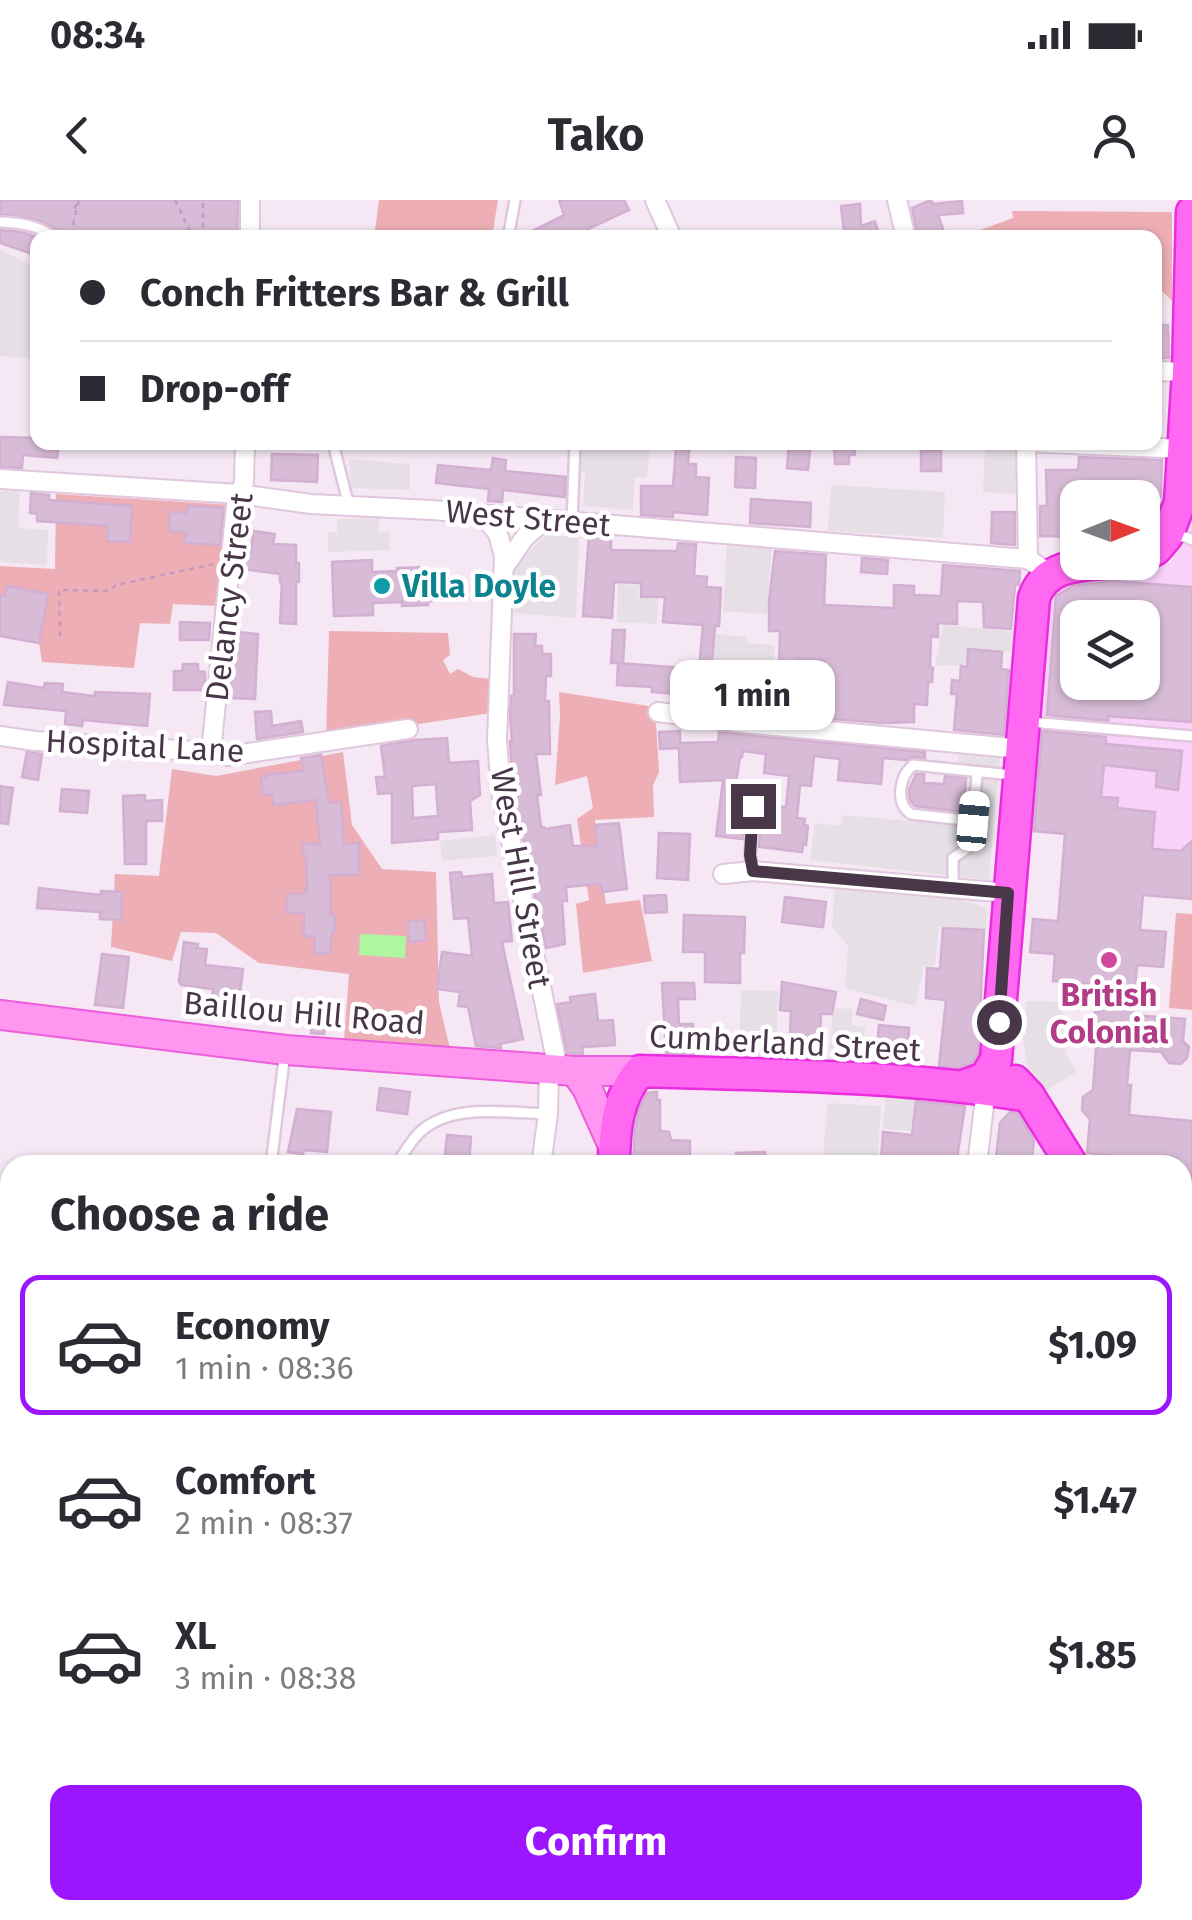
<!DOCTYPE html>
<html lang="en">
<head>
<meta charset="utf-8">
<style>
	:root { --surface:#fff; --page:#f2f2f3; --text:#2b2b33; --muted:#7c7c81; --line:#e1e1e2; --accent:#9c15ff }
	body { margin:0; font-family:"Fira Sans",sans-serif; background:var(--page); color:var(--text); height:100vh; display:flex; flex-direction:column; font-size:38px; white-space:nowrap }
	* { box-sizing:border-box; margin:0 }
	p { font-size:32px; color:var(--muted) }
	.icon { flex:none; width:55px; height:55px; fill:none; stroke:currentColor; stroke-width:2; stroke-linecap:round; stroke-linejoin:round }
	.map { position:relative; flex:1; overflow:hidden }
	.panel { position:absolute; left:0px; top:955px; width:1192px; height:765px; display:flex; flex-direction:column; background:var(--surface); border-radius:30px 30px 0 0; box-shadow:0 2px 8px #0004 }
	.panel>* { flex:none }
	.top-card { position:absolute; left:30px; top:30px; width:1132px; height:220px; border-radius:20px; box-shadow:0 2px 8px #0004; display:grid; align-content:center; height:220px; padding:0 50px; background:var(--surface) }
	.needle { width:65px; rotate:89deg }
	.fabs { position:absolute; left:1060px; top:280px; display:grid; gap:20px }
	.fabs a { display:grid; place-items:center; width:100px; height:100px; border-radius:20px; background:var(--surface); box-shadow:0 2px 8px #0004; font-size:50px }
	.end { position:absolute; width:45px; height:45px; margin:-22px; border:12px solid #493649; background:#fff; box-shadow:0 0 0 5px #fff }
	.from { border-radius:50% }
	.bubble { position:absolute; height:70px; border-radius:20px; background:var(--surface); box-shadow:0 2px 8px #0004; font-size:32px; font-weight:700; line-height:70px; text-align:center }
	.car { position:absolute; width:30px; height:60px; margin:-30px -15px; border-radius:12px; box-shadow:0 0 8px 2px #0007; background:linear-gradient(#fff 24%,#345 0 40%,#fff 0 76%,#345 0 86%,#fff 0) }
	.top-card b { display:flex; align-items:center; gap:35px; height:95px; font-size:38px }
	.top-card b+b { border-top:2px solid var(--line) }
	.top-card i { width:25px; height:25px; background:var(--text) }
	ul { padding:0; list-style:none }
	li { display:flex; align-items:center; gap:30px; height:140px; margin:0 20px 15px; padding:0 30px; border:5px solid transparent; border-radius:20px }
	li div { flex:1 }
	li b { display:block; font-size:38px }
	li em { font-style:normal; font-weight:700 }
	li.on { border-color:var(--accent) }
	li>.icon { width:90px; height:90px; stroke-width:1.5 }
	h2 { padding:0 50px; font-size:45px; line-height:120px }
	.cta { display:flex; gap:20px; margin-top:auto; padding:20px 50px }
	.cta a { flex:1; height:115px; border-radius:20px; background:var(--accent); color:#fff; font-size:40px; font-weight:700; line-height:115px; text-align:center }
	.status { display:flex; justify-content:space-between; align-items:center; height:70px; padding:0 50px; background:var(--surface); direction:ltr }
	.status svg { height:28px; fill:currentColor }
	header { display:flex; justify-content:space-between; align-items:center; height:130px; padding:0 50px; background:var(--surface); font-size:45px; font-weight:700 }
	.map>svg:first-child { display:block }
</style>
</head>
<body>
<div class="status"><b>08:34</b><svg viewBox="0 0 49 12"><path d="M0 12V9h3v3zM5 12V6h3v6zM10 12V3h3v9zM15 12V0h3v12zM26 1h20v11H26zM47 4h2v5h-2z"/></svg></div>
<header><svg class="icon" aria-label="back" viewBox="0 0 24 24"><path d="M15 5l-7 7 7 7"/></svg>Tako<svg class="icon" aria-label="person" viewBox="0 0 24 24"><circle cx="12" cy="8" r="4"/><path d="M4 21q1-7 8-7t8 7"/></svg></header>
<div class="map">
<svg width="1192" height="1720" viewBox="0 0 1192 1720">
	<rect width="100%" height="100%" fill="#f5e8f4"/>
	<path fill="#f8d2f8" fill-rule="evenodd" d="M1192 291V642L1184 648V652L1149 649 1155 612 1117 608 1118 598 1102 597 1098 637 1023 630 1047 384 1077 372 1171 362ZM1078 418H1142V482H1078Z"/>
	<g fill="#edaeb5">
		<path d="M379 0H498L492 37 374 38Z"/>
		<path d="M1012 11 1172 12V101L1155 84V38L961 37 1013 18Z"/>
		<path d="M56 294 232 305 221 406 173 404 170 424 140 423 134 468 42 462 39 443 48 394 7 386 5 396 0 395V366L55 369Z"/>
		<path d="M329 431 448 433 450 455 443 460 450 474 458 469 473 477 492 479 491 513 326 538Z"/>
		<path d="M559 492 655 507 659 572 653 585 654 617 595 620 606 704 640 700 652 761 583 773 576 704 589 700 577 619 593 608 587 576 555 585 560 516Z"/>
		<path d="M343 552 352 625 382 669 436 672 439 802 450 849 344 840 349 774 259 763 216 733 181 732 172 761 111 747 115 674 159 676 172 569 216 576Z"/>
		<path d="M1176 713 1192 714V810L1169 808Z"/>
		<path d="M0 1361 10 1362V1530L0 1532Z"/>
	</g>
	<g fill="#e6e0e6">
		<path d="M0 50 37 68V159L0 156Z"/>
		<path d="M579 243H650L647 278 635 277 633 310 583 306 585 272 577 271Z"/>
		<path d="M985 246 1023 248 1020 294 983 292Z"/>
		<path d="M349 259 410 264V290L351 288Z"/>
		<path d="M831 285 945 292 943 338 828 331Z"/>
		<path d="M0 291 20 292 18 328 48 330 47 365 0 362Z"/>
		<path d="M379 318V332H389L390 350 328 352V333L337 332V319Z"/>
		<path d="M546 335 579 337 576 418 512 413 514 366Z"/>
		<path d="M727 341 772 343 767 414 723 411Z"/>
		<path d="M618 384 638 385V398L658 399 657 424 617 422Z"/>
		<path d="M943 425 1014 431 1013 452 967 449 965 465 935 466Z"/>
		<path d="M715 434 746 437 747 443 775 445 770 510 743 507 746 473 712 470Z"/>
		<path d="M959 553 1000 558 989 680 810 660 815 623 841 626 843 615 965 626 971 572 957 570Z"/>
		<path d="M495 635 497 656 442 661 440 641Z"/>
		<path d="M835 686 953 697 987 708 986 730 939 726 935 766H924L915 806 845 788 848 746 832 727Z"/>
		<path d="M741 790 778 791 776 863 739 862Z"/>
		<path d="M1026 801 1063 802 1062 833 1066 854 1077 872 1046 890 1027 866 1023 839Z"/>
		<path d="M833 808 853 809 851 825 865 827 862 862 829 860Z"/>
		<path d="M886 893 915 895 912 931 883 929Z"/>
		<path d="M828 903 881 906 877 965H822Z"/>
		<path d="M0 1679 10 1680V1710H195L194 1720H0Z"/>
	</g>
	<path fill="#aef7a0" d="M360 734 406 736 405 758 359 755Z"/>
	<g fill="#d8bcd7" stroke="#d3afd2" stroke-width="2.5" fill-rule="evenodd">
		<path d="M0 0H238L237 38H64L60 31 38 20 0 14Z"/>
		<path d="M559 0H624L629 10 588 29 592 38H518L564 15Z"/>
		<path d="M931 0 933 4 962 1 963 13 938 15 943 29 918 38 912 8Z"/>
		<path d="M860 4 861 26 875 21 880 38H833L832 35 844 31 841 6Z"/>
		<path d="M0 30 21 32 39 38 38 56 0 43Z"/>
		<path d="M1155 125H1168L1169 158H1155Z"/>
		<path d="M0 237 38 238V242H59L57 258 23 255 22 268 0 267Z"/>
		<path d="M789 242H811L808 270 787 268Z"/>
		<path d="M834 242H854L855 255H849V264H835Z"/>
		<path d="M676 248 689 250 688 264H696V277L709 278 707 315 673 312V317L641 315V286H673Z"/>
		<path d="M941 250V271H921V251Z"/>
		<path d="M272 254 318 255 317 282 271 280Z"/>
		<path d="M736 257 756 258 755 288 735 287Z"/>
		<path d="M1079 257 1162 260 1161 297 1091 294V298H1078V337L1040 336V306H1047L1046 270H1078Z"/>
		<path d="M493 258 506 260 505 271 566 277 565 297 503 290 502 302 488 301 489 289 436 283 438 265 491 270Z"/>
		<path d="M31 293 49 295V300L132 306 130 342 107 341 108 326 37 321V314L30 313Z"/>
		<path d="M751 299 811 303 810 327 750 323Z"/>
		<path d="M187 306 223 308 220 345 185 343 186 332 169 331 170 312 187 313Z"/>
		<path d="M992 312H1015V345L991 343Z"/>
		<path d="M253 331 275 334 273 344 296 345V363H299V382H296V424L280 423 282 382H280V374L242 369 244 351 251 352Z"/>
		<path d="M589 335 611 337V350L677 351 678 343 696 344 694 376 707 377 706 387 721 388 719 426H715L711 472 737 474 734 501 705 499 706 496 652 492V487L617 485 618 463 699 469 703 425 663 422 665 397H641V383L614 382 612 418 583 416Z"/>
		<path d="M775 351 826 355 824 405 894 408V385L914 386V395L941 396 943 365 1020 371 1019 385H1015L1011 429 984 427 983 402 957 401V424L938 423V437L931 436 930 467 933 468 932 482H928L927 505 914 504V522L882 523 821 518 824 460 797 459V468H779L780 431H769V401Z"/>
		<path d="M862 358 888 360 887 374 861 372Z"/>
		<path d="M372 360V372L397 371V368L427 367V371L431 370 432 401H428V405L402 406V402L373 403V415L334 416 332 362Z"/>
		<path d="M1112 381 1192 387V522L1108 516V521L1047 515 1056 396 1072 386ZM1078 418H1142V482H1078Z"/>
		<path d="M7 386 48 394 39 443 0 436V395L5 396Z"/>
		<path d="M180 422 210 423 209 440H180Z"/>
		<path d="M613 430H625L623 463H611Z"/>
		<path d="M236 432 258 434 255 499 229 498Z"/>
		<path d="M514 434H536L535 446H542V454H551V476H546L545 501H549L550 554H536L541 595H537L541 627H544L545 629 570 625 573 646H597L595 625 619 623 627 689 602 692 601 684 566 687 567 701H562L565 744 546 748 513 590 510 541H512L510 515 511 496H514Z"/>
		<path d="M968 449 1002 452 1001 469 1009 470 1004 535 954 530 957 494H951L952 480 960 481 961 466 967 467Z"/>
		<path d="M183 464H198V471L205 472V490H174V471H182Z"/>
		<path d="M8 482 44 488 45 483 63 484 62 492 95 496V492L150 494 147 526 83 520 82 526 65 524 66 511 4 505Z"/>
		<path d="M271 511 272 526 301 521 303 532 257 539 255 512Z"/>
		<path d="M680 531V543L718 542 719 532 925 552V558L911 557 906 560 883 558 881 584 838 580 840 559 814 556 811 586 800 585 797 618 805 619 804 625 808 626 806 645 803 644 802 652 759 647 761 605 786 607 789 576 764 573 766 554 743 551 742 557H740L736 583 746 584 743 639 716 636 723 580 680 582 679 548 660 549 659 532Z"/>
		<path d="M1042 531 1106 537V544L1182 551 1178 590 1156 587 1157 571 1104 565 1101 597 1118 598 1117 608 1155 612 1152 649 1181 651 1192 641V699L1143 695 1140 730 1166 732 1163 767 1137 765 1133 815 1185 819 1183 841 1189 847 1187 858 1181 864 1169 863 1161 852 1130 850 1127 885H1131L1129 915 1192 921V987L1182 964 1087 953 1090 919 1082 910 1083 897 1093 890 1096 847 1092 846 1095 812H1100L1102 785 1053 781 1055 754 1030 752 1033 719 1058 721 1065 634 1034 631Z"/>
		<path d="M447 538 449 563 478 561 480 595 470 601 472 630 438 632V639L392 643V593L378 594 376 577H385L381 546 414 540ZM436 584 438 616 413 618 412 586Z"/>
		<path d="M27 552 42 554 38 580 22 577Z"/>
		<path d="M321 555 329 603 341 602 344 644 359 643V675H330V715H335V731H332L330 754 314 753 315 737 304 736V713H286L287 694H304V691H307L306 656H303V644H320L316 600 273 605 272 594 263 595 261 578H265V575L304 571 301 558Z"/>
		<path d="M916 574H924V583L944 584 945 576 966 578 963 612 915 606 910 600 909 590Z"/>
		<path d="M0 586 13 588 8 624 0 623Z"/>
		<path d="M62 589 89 591 87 613 60 611Z"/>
		<path d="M145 595V601L162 600V621H146V664H125L123 596Z"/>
		<path d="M659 633 690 634 688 680 657 678Z"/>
		<path d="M461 672 462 677 492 674 494 703 508 702 512 741 502 742 523 839 500 844 501 848 476 846 468 807 458 806 460 792 437 789 442 752 472 756 468 718 454 719 450 673Z"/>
		<path d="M39 688 101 695V691L122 692 121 720 100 719V712L37 708Z"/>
		<path d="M666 695 667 712 645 713 644 696Z"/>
		<path d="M785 697 826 702 823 727 782 722Z"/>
		<path d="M684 715 745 717 744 753H740V783L705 782V752H683Z"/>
		<path d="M424 720 426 740 409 742 408 722Z"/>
		<path d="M943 728 984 730 978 854 972 863 958 868 939 866 946 800 926 798 927 768 940 769Z"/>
		<path d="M184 742 198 744 197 748 207 749 205 765 243 769 237 820 210 817 213 789 181 785 179 781Z"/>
		<path d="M102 754 129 757 123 808 95 805Z"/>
		<path d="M782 782 836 792 832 814H821L819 858 789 856 791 811 780 810Z"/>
		<path d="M662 783H694L695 799H678L679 824H693L694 854 666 853Z"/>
		<path d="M595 794 598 821 613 820 615 845 582 847 583 854 567 853 557 804 571 802 570 797Z"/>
		<path d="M861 799 886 806 883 820 857 814Z"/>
		<path d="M313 803 327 804 324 834 311 833Z"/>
		<path d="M879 825 909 828 908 847H912L910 863 876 861Z"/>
		<path d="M380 888 410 892 407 914 377 910Z"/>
		<path d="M657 892V900H660V931L669 932 671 940 690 941V957L633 961 635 930 639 909 647 893Z"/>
		<path d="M916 901 965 906 956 965 881 960 883 932 912 935Z"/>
		<path d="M297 909 331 912 327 952 304 950 303 954 288 952Z"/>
		<path d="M1010 912 1018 913 1034 940 1031 965H995L1000 923Z"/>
		<path d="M447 935 471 937 469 965H444Z"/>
		<path d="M765 952 766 965H736V953Z"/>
	</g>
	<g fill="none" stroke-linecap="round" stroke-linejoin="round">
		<defs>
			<g id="lane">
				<path d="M0 22C22 23 37 25 56 38"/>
				<path d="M508 38 515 0"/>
				<path d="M335 242V251L349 306"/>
				<path d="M572 323 575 242"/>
				<path d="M1175 337H1186L1192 340"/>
				<path d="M1030 522 1192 536"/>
				<path d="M973 621 911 614C895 603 899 577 913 565L1012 575"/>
				<path d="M753 671 750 655 753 606"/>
				<path d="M953 689V658L971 646 977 574"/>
				<path d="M271 965 285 852"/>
				<path d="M396 965C403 955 410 942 419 933 451 902 508 913 548 914"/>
				<path d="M0 1544 10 1541"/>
				<path d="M0 1698H10"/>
				<path d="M15 1720V1710"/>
				<path d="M56 1720V1710"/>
				<path d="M96 1720V1710"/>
				<path d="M139 1720V1710"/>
				<path d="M180 1720V1710"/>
			</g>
			<g id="street">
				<path d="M655 0 672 38"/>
				<path d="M897 0 906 38"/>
				<path d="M250 38V0"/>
				<path d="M1155 171 1188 172"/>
				<path d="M1026 242 1185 249"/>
				<path d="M1026 242 1028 359"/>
				<path d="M0 279 239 294 311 304 432 310 1028 359 1050 374"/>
				<path d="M483 315 498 334 504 356 497 540 501 592 558 869"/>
				<path d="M505 366 525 337 544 321"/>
				<path d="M658 512 744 523 1022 549"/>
				<path d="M0 536 35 541 211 552 228 556 408 529"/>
				<path d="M211 552 236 306 244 282 245 242"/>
				<path d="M723 674 753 671 1008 693"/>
				<path d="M541 965 548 914 549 869"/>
				<path d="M977 965 986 889"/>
				<path d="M1182 1373 1192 1374"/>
				<path d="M1182 1601 1192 1594"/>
			</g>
			<g id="secondary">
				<path d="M1182 1008 1192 1009"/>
				<path d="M1182 1484H1192"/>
				<path d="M1182 1682H1192"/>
				<path d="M344 1720 346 1710"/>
			</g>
			<g id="primary">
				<path d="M0 815 286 850 575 871H640"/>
				<path d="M575 871 587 888 614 948"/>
				<path d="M0 1204 10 1205"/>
			</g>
			<g id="highway">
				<path d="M1142 357 1156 349 1167 336 1180 302 1188 172 1192 12"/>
				<path d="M1015 881 1029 896 1072 965"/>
				<path d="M963 886 985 878 996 860 1034 398C1045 363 1084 365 1115 362"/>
				<path d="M614 965C614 931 617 897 640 871 770 875 900 875 1029 896"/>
				<path d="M657 1720 658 1710"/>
				<path d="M1084 1720V1710"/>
			</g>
		</defs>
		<use href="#lane" stroke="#e0c7dd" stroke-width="14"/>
		<use href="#street" stroke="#e0c7dd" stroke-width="22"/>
		<use href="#secondary" stroke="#e59cd9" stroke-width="28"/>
		<use href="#primary" stroke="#ee5ddb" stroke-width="32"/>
		<use href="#highway" stroke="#eb2ddf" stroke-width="35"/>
		<g stroke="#c59ac2" stroke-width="2.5" stroke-dasharray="5 5" stroke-linecap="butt">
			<path d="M175 0 193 38"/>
			<path d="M75 9 77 0"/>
			<path d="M73 25 79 0"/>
			<path d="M203 38V0"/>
			<path d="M60 436 59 390 109 391 116 385 214 364"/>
			<path d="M1182 1071 1192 1072"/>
			<path d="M0 1128 10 1129"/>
		</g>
		<use href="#lane" stroke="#fff" stroke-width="9"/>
		<use href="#street" stroke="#fff" stroke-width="18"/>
		<use href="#secondary" stroke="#ffc8f5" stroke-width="22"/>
		<use href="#primary" stroke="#ff97f0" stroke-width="28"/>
		<use href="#highway" stroke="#ff69f1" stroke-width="30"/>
	</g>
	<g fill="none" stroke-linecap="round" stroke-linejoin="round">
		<path stroke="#493649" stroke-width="12" d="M753 606 750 655 753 671 1008 693 999 822"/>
	</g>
	<circle fill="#0f9aa8" stroke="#fff" stroke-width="4" cx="382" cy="386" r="10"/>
	<circle fill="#d1479c" stroke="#fff" stroke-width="4" cx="1109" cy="760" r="10"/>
	<g text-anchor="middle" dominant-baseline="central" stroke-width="9" stroke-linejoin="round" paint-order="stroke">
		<g font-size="32" fill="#493649" stroke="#fff">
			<text transform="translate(528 318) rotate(5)">West Street</text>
			<text transform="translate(229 397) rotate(-83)">Delancy Street</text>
			<text transform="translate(145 546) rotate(3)">Hospital Lane</text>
			<text transform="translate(521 678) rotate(80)">West Hill Street</text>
			<text transform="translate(304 813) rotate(5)">Baillou Hill Road</text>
			<text transform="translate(785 843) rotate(3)">Cumberland Street</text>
		</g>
		<g font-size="32" font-weight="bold" fill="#0d838f" stroke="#fff" text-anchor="start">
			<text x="402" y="386">Villa Doyle</text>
		</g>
		<g font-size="32" font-weight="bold" fill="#b23c85" stroke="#fff">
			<text x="1109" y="795">British<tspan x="1109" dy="37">Colonial</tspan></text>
		</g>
	</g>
</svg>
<div class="fabs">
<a><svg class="needle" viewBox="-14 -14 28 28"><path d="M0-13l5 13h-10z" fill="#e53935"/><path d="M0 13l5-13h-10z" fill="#7c7c81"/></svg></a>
<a><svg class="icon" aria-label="layers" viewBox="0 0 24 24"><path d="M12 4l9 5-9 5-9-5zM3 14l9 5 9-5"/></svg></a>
</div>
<i class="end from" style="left:999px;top:822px"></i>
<i class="end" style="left:753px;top:606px"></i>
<div class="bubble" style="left:670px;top:460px;width:165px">1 min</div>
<i class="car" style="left:973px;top:621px;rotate:5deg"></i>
<div class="top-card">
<b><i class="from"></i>Conch Fritters Bar &amp; Grill</b>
<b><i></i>Drop-off</b>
</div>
<section class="panel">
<h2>Choose a ride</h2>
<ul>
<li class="on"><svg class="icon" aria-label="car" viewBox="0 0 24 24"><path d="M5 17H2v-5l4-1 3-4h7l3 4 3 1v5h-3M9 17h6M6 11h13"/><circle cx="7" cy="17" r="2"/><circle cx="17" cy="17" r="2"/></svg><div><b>Economy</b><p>1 min · 08:36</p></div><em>$1.09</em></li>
<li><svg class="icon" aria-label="car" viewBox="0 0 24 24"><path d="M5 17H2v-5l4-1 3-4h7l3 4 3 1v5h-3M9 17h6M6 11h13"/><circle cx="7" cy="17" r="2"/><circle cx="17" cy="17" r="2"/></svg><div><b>Comfort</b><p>2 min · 08:37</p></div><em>$1.47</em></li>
<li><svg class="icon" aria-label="car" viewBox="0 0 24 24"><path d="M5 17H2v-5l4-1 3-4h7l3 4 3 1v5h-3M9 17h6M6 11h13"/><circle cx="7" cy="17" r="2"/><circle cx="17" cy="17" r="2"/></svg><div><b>XL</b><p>3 min · 08:38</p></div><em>$1.85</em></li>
</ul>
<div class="cta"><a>Confirm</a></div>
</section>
</div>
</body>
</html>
